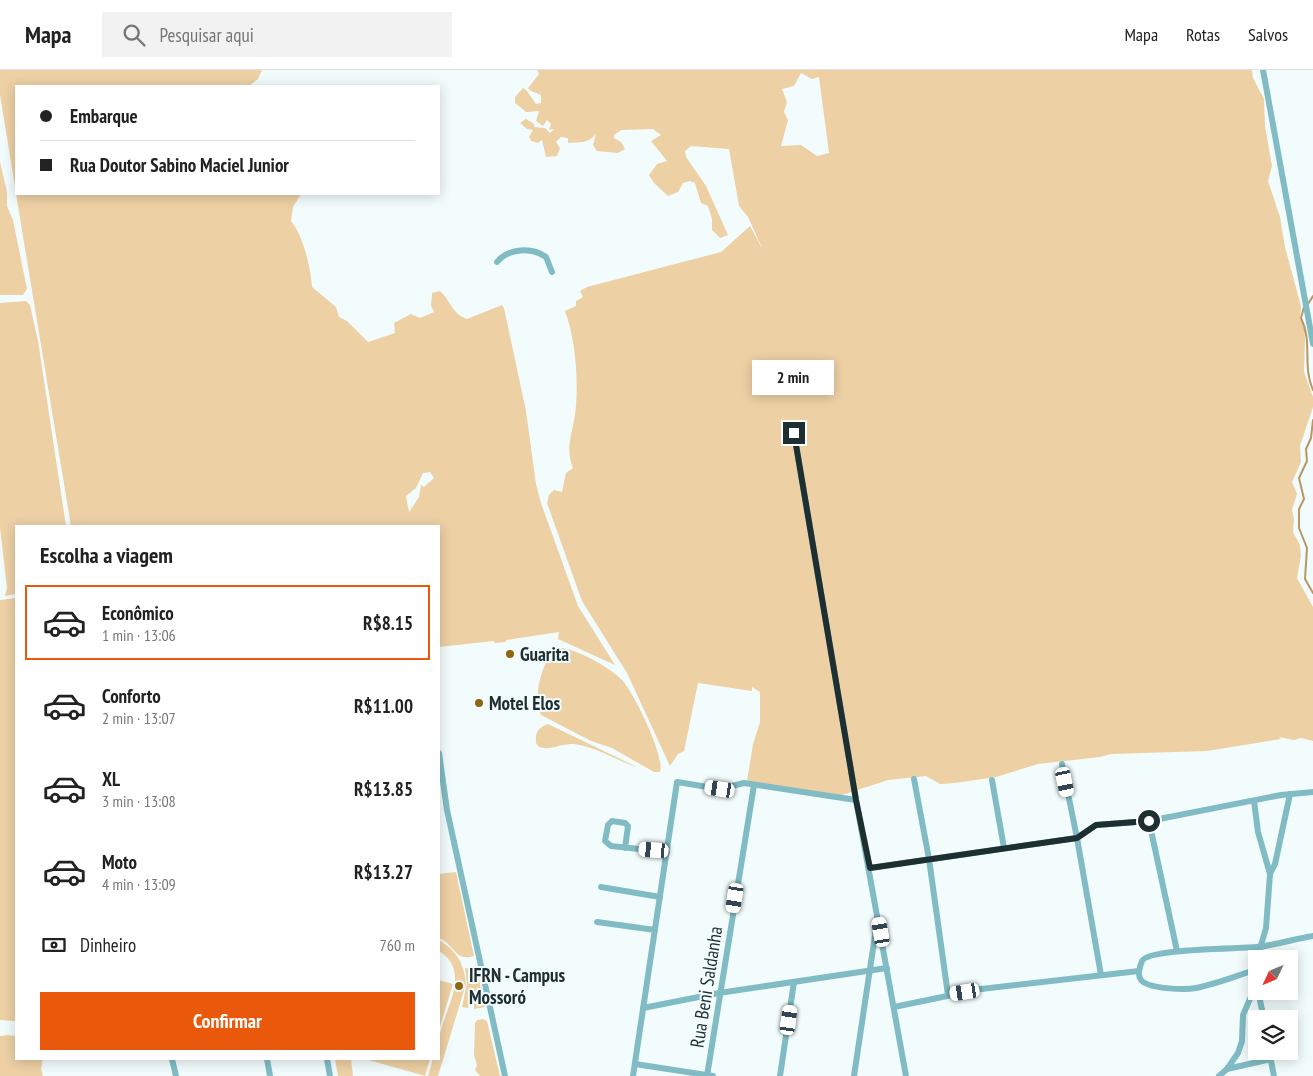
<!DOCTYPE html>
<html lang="pt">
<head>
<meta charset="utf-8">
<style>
	:root { --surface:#fff; --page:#f2f2f2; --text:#222; --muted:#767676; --line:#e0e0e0; --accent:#ea580c }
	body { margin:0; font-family:"PT Sans Narrow",sans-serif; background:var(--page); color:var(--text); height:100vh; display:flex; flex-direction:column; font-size:19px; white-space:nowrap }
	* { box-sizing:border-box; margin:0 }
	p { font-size:16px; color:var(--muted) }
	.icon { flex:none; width:28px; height:28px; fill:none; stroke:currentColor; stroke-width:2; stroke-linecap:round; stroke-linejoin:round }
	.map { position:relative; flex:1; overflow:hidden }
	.drawer { position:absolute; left:15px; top:455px; width:425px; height:535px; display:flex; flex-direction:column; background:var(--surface); border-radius:0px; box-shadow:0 2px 12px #0003 }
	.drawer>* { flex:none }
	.hud { position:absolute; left:15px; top:15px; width:425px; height:110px; border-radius:0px; box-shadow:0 2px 12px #0003; display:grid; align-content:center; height:110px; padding:0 25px; background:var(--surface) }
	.needle { width:32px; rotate:226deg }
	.controls { position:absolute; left:1248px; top:880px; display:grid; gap:10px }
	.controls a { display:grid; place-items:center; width:50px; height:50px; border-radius:0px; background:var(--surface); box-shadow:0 2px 12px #0003; font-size:25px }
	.end { position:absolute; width:22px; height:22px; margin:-11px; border:6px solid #1e2f32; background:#fff; box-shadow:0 0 0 2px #fff }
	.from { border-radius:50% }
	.bubble { position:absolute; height:35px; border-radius:0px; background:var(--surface); box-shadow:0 2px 12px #0003; font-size:16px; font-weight:700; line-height:35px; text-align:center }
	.car { position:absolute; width:15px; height:30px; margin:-15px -8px; border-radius:6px; box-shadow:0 0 4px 1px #0007; background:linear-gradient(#fff 24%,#345 0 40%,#fff 0 76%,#345 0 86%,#fff 0) }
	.hud b { display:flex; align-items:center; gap:18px; height:48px; font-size:19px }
	.hud b+b { border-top:1px solid var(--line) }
	.hud i { width:12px; height:12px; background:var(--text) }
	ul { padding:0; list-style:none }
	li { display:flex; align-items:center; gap:15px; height:75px; margin:0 10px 8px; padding:0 15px; border:2px solid transparent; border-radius:0px }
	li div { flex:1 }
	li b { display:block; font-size:19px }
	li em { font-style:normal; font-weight:700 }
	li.selected { border-color:var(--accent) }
	li>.icon { width:45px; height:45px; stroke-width:1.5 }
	h2 { padding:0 25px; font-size:22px; line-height:60px }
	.pay { display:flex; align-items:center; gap:12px; height:55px; padding:0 25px; font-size:19px }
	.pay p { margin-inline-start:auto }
	.action { display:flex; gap:10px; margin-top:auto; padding:10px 25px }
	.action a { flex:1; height:58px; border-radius:0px; background:var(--accent); color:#fff; font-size:20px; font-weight:700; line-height:58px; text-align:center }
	header { display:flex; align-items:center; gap:30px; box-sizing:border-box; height:70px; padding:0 25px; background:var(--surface); border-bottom:1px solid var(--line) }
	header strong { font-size:24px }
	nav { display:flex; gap:28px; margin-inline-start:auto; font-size:18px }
	.search { width:350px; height:45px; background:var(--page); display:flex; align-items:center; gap:12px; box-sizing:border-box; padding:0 18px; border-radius:0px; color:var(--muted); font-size:19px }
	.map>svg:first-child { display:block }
</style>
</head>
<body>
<header>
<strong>Mapa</strong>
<div class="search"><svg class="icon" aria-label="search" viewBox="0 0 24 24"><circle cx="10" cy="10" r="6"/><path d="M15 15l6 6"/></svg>Pesquisar aqui</div>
<nav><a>Mapa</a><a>Rotas</a><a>Salvos</a></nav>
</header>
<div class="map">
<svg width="1313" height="1006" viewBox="0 0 1313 1006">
	<rect width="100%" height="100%" fill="#f3fcfd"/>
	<g fill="#edd0a4" fill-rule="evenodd">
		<path d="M0 0H262L258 9 249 16H16V123L0 25Z"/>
		<path d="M537 0H1252L1253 8 1264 29 1265 56 1272 96 1268 111 1280 147 1285 177 1301 236 1300 248 1304 257 1305 270 1304 302 1313 327V337L1300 376 1301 392 1292 412 1297 424 1292 440 1294 449 1293 462 1300 475 1301 486 1297 508 1313 537V671L1301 668 1294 670 1279 667 1281 669 1207 681 1111 684 1100 687 1038 694 996 707 955 713 940 714 926 706 888 710 839 726 747 711 753 674 760 652V622L752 617V621L698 613 684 681 678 684 670 696 627 603 582 531 547 433 549 425 554 420 562 422 566 403 573 398C565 378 572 365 575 345 579 314 576 270 565 241L576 236V231L583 227 580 221 587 217 721 182 750 156 763 180 748 147 739 136 729 79 691 76 685 81 686 87 706 116 728 165 720 168 712 160V149L708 136 701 133 695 113 690 111 683 113 678 122 668 126 654 113 649 105 657 94 667 91 651 71 661 65 653 59 621 60 614 65V68L621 72 625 79 618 83 597 81 593 75 596 64C587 74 580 72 568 73V68L561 67 556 72 560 78 557 86 546 87 542 70 538 73 531 71 529 67 533 60 527 59 520 53 526 49 534 54V57L545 58 550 63 554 59 549 60 551 54 547 50 543 56 536 51 539 41 526 42 515 33V27L523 18 527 21 536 34 541 33V25L531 21 528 18 539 4ZM801 3 812 9 819 7 829 83 817 86 801 75 781 76 788 50 784 42 787 32 782 19 794 16Z"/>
		<path d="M0 92 7 122V136L13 150 27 219 23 225H0Z"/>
		<path d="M16 124H301L293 137 291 151C303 165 311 199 312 217L336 237 339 247 347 251 368 272 395 263 394 253 411 244 420 248 434 242 431 236 432 223 440 221C451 231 452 244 467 249L502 235 504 238 526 341 536 414 541 433 578 536 615 595 558 569 559 562 506 570V572L495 573 494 571 439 577V456H71ZM430 402 434 408 424 417 421 415 419 427 409 442 406 426 416 418 423 403Z"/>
		<path d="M26 231 30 235 38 271 66 456H16V524L5 526 7 518 0 458V233Z"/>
		<path d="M16 528V951H14L0 950V530Z"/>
		<path d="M557 578C575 577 609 597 622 610 634 623 665 686 660 702H654L612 678 591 671 541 645C532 630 542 589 557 578Z"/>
		<path d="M548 654 637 697C615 690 597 677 574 674 561 673 551 681 539 677L536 673C535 662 538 658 548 654Z"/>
		<path d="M456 802 474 886C455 892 455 875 439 868V804Z"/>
		<path d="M439 870C456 880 464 893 466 914L438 1006H428L433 989H439C439 983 438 976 439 969 443 941 473 902 439 881Z"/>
		<path d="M476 895 485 937 474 939V934L469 933 468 938 462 937 467 913 465 898 470 899Z"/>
		<path d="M439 910 453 914 439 960Z"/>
		<path d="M483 949 487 951 500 1006H480L475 1000 477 995 474 985 475 953 477 950Z"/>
		<path d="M8 965 16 966V989H43L41 999 43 1006H0V966Z"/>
		<path d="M335 989H351L353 1006H338Z"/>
		<path d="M365 989H430L425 1006Z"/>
	</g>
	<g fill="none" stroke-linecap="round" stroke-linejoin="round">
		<g stroke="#b89764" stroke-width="2">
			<path d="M1308 234 1313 226"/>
			<path d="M1304 237 1301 248C1313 273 1302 295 1313 320"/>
			<path d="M1313 350 1311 368 1306 379 1307 391 1299 408 1304 429 1299 439V458L1307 478 1305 509 1313 523"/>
		</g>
		<g stroke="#81bcc4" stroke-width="6">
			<path d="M1263 0 1313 274"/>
			<path d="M497 192C508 178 532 177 546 187L552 202"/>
			<path d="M794 363 856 730 906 1006"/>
			<path d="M439 683 447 740 505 1006"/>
			<path d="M1062 694 1077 768 1101 905"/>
			<path d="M914 709 929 789 948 925"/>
			<path d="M992 710 1004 778"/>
			<path d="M1254 731 1258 762 1270 804 1266 858 1257 889"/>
			<path d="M1149 751 1177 881"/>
			<path d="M625 778 628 756 625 753 612 751 608 755 605 771 611 776 667 782"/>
			<path d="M870 798 1077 768 1096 755 1149 751 1281 725 1313 722"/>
			<path d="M1270 804 1275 794 1290 724"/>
			<path d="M601 817 660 827"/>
			<path d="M597 852 655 860"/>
			<path d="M1256 892V909"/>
			<path d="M1255 900C1236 906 1216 914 1196 918 1185 920 1148 919 1141 910 1137 905 1140 896 1142 891 1148 878 1239 879 1257 877 1276 875 1294 869 1313 866"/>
			<path d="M1258 921 1264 949"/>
			<path d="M894 937 981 919 1139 901"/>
			<path d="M643 938 719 923 887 898"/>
			<path d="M1269 981 1274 1006"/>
			<path d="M172 989 176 1006"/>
			<path d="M267 989 270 1006"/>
			<path d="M327 989 330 1006"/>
			<path d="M635 994 713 1006"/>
			<path d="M1227 999 1238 983 1242 971 1243 945 1256 915"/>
			<path d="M633 1006 677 712 720 719 744 713 856 730"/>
			<path d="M707 1006 754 715"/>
			<path d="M780 1006 794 912"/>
			<path d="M854 1006 877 852"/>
			<path d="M1219 1006 1227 999 1271 989"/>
		</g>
	</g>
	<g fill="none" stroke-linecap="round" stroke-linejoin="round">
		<path stroke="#1e2f32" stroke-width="6" d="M794 363 856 730 870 798 1077 768 1096 755 1149 751"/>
	</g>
	<g fill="#926611" stroke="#f3fcfd" stroke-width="2">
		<circle cx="510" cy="584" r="5"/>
		<circle cx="479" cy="633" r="5"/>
		<circle cx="459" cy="916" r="5"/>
	</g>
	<g text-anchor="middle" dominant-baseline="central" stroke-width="4" stroke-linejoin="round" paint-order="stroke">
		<g font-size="19" font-weight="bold" fill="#1e2f32" stroke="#f3fcfd" text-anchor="start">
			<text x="520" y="584">Guarita</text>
			<text x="489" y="633">Motel Elos</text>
			<text x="469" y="905">IFRN - Campus<tspan x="469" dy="22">Mossoró</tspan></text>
		</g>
		<g font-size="19" fill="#1e2f32" stroke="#f3fcfd">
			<text transform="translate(706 917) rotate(-81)">Rua Beni Saldanha</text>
		</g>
	</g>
</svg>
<div class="controls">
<a><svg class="needle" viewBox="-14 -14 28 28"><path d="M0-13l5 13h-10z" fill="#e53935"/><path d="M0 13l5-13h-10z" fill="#767676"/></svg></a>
<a><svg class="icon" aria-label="layers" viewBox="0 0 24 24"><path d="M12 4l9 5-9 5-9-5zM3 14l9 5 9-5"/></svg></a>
</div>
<i class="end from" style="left:1149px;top:751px"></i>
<i class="end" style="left:794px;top:363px"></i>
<div class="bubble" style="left:752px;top:290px;width:82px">2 min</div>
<i class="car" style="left:1065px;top:712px;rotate:168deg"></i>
<i class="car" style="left:720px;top:719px;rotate:279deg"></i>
<i class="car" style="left:654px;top:780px;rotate:275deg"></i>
<i class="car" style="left:735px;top:828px;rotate:189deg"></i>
<i class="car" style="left:881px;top:862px;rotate:350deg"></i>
<i class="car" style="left:965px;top:922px;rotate:261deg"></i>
<i class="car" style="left:789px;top:950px;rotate:8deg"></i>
<div class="hud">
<b><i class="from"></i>Embarque</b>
<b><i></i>Rua Doutor Sabino Maciel Junior</b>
</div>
<section class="drawer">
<h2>Escolha a viagem</h2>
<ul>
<li class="selected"><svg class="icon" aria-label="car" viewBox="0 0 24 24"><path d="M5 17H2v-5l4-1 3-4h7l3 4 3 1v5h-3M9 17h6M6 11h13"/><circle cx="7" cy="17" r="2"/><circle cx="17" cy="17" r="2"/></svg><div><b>Econômico</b><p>1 min · 13:06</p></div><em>R$8.15</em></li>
<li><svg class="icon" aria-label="car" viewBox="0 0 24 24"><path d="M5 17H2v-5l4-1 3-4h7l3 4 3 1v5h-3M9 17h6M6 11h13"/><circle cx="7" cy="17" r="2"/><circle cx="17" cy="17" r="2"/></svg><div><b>Conforto</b><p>2 min · 13:07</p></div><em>R$11.00</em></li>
<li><svg class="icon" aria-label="car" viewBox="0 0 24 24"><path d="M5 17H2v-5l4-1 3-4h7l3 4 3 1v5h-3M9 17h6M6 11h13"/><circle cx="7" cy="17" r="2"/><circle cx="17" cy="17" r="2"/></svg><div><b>XL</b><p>3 min · 13:08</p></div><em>R$13.85</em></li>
<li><svg class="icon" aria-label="car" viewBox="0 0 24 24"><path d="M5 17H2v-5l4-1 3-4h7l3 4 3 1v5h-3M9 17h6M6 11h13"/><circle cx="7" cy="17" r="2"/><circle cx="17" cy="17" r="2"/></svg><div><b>Moto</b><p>4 min · 13:09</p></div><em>R$13.27</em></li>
</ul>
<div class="pay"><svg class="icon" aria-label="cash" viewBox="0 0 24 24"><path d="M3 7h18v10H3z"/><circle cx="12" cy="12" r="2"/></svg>Dinheiro<p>760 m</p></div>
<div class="action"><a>Confirmar</a></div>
</section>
</div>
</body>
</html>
